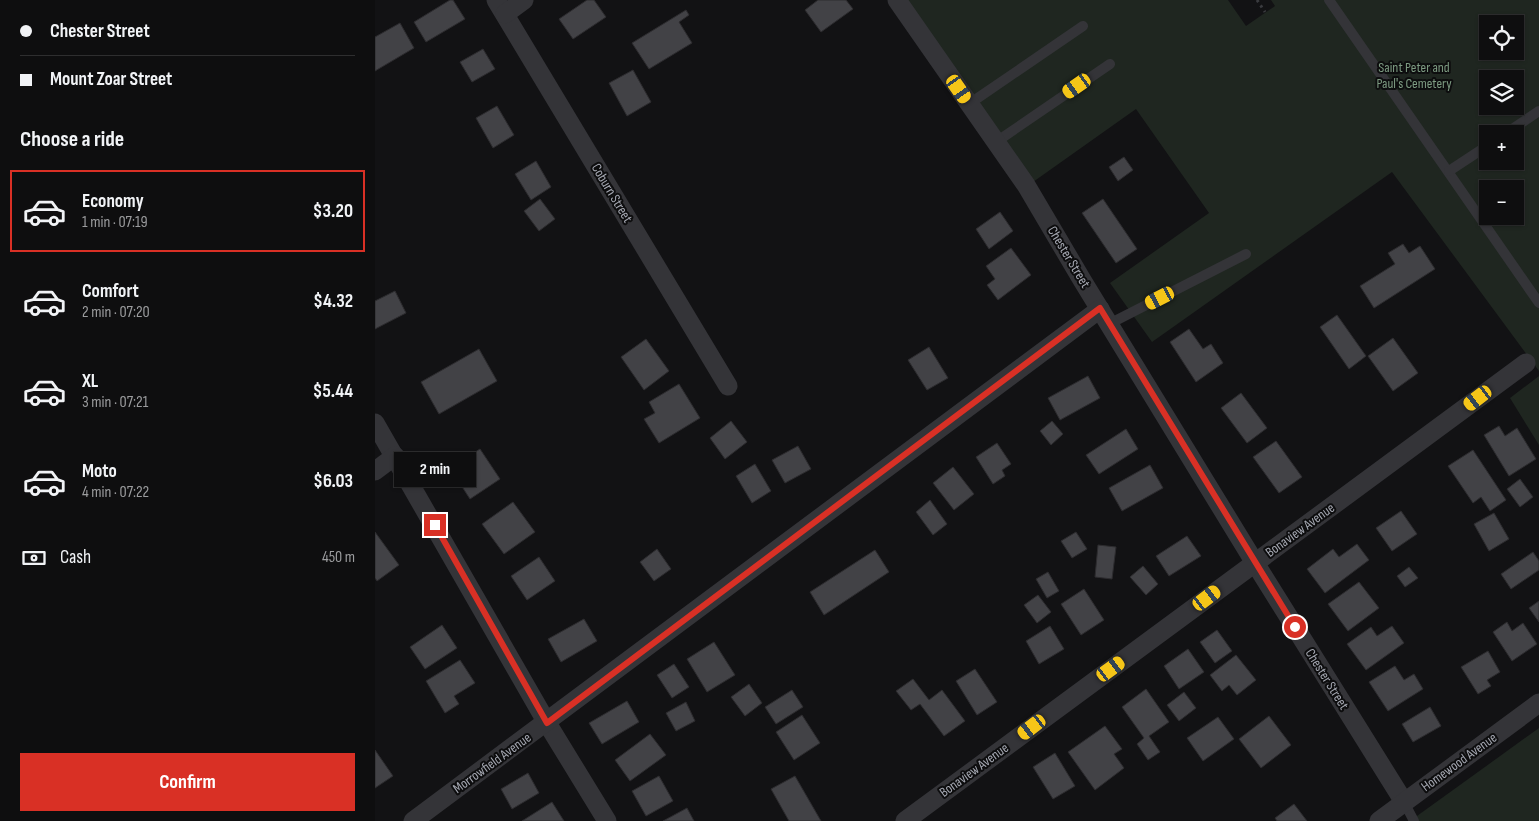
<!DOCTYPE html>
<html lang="en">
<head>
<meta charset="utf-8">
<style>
	:root { --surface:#0e0e0f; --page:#171718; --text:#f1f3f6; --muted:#9b9c9e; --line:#2e2e2f; --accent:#d93025 }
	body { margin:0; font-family:"Sofia Sans Condensed",sans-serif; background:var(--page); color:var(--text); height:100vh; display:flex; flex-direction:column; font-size:19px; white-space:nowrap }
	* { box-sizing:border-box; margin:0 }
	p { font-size:16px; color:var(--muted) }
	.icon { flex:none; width:28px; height:28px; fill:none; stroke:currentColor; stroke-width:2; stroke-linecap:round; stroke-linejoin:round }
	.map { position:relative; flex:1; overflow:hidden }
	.side { display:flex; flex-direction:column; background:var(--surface); width:375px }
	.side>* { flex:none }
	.banner { display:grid; align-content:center; height:110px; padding:0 20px; background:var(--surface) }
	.buttons { position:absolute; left:1104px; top:15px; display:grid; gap:10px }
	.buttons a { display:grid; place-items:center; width:45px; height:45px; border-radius:0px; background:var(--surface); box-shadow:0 1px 4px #0004,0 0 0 1px var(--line); font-size:25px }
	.end { position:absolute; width:22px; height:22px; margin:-11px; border:6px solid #d93025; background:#fff; box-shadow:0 0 0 2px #fff }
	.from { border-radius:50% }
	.bubble { position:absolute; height:35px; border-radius:0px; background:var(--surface); box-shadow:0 1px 4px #0004,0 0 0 1px var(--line); font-size:16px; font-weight:700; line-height:35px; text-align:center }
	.car { position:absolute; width:15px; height:30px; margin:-15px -8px; border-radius:6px; box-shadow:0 0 4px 1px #0007; background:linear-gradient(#f5c518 24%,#345 0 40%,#f5c518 0 76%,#345 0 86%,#f5c518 0) }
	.banner b { display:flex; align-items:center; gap:18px; height:48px; font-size:19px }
	.banner b+b { border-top:1px solid var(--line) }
	.banner i { width:12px; height:12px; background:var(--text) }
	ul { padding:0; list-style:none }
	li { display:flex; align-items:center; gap:15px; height:82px; margin:0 10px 8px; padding:0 10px; border:2px solid transparent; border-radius:0px }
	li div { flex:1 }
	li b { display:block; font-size:19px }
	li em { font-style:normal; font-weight:700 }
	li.current { border-color:var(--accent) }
	li>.icon { width:45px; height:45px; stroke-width:1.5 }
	h2 { padding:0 20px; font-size:22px; line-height:60px }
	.pay { display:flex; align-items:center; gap:12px; height:55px; padding:0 20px; font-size:19px }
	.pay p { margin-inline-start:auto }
	.cta { display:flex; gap:10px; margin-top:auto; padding:10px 20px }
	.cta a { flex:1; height:58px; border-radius:0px; background:var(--accent); color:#fff; font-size:20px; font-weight:700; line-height:58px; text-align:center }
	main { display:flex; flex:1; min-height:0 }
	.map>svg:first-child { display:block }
</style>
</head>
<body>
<main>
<section class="side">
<div class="banner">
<b><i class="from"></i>Chester Street</b>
<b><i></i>Mount Zoar Street</b>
</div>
<h2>Choose a ride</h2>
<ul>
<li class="current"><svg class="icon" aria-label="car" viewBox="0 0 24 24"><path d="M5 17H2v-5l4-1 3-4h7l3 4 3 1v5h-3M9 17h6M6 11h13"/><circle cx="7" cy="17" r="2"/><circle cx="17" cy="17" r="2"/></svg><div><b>Economy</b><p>1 min · 07:19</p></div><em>$3.20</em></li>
<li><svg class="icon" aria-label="car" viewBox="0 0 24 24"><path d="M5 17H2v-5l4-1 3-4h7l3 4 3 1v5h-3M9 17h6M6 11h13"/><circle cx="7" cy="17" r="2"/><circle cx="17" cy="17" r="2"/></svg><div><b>Comfort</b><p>2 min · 07:20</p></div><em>$4.32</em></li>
<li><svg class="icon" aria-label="car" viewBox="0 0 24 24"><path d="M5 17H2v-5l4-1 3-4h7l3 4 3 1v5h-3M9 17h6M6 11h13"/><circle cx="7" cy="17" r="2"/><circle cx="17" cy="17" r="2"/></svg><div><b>XL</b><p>3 min · 07:21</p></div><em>$5.44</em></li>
<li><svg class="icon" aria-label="car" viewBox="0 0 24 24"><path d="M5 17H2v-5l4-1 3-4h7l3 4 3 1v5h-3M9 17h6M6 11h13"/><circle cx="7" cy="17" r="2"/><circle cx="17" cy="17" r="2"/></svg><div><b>Moto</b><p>4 min · 07:22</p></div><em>$6.03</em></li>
</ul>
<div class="pay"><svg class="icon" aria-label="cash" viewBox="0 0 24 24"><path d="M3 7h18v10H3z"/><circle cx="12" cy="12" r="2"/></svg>Cash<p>450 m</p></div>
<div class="cta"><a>Confirm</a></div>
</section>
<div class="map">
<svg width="1164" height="821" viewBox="0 0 1164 821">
	<rect width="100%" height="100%" fill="#121214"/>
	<g fill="#1f2620" fill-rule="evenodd">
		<path d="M530 0H853L871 26 900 6 896 0H1164V371L1017 172 777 342 735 283 834 213 761 109 658 182ZM1112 24H1140V51H1112ZM1112 79H1140V106H1112ZM1112 134H1140V161H1112ZM1112 189H1140V216H1112Z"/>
		<path d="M1164 376V445L1135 398Z"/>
		<path d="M1164 728V821H1035Z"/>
	</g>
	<g fill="#424246" stroke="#2d2c2f">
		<path d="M75 0H78L90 19 51 42 39 22Z"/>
		<path d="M212 0H219L231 17 198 39 184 19Z"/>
		<path d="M443 0H471L478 9 446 32 430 10Z"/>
		<path d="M311 10 314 15 304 22 317 43 274 69 257 43Z"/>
		<path d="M25 23 39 48 0 71V37Z"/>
		<path d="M108 49 120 69 97 82 85 62Z"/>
		<path d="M258 70 276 102 252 116 234 83Z"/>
		<path d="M122 106 139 135 118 148 101 118Z"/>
		<path d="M749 157 758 170 743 181 734 167Z"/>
		<path d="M161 161 176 187 156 200 140 174Z"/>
		<path d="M165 199 180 219 164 231 149 211Z"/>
		<path d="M728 199 762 249 741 263 707 213Z"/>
		<path d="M625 212 638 231 614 249 601 229Z"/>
		<path d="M1028 244 1034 253 1045 246 1060 269 999 308 985 286 1020 264 1013 253Z"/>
		<path d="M636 248 656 275 623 300 612 285 620 279 611 266Z"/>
		<path d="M20 291 31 313 0 329V301Z"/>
		<path d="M962 315 991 356 974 369 945 327Z"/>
		<path d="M814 329 828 349 836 344 848 363 821 382 795 342Z"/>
		<path d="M1018 338 1043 373 1018 391 993 356Z"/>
		<path d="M271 339 294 371 269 390 246 357Z"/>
		<path d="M554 347 573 378 552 390 533 360Z"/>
		<path d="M104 349 122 381 64 414 46 382Z"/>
		<path d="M713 376 725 398 685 420 673 398Z"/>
		<path d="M304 384 325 418 284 443 269 419 280 413 274 402Z"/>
		<path d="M866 393 892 428 872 443 846 408Z"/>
		<path d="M356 421 372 442 350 459 335 438Z"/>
		<path d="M677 421 688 434 676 445 665 431Z"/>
		<path d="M1124 426 1130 436 1142 428 1161 459 1134 476 1109 435Z"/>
		<path d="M751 429 763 449 724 474 711 455Z"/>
		<path d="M901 441 927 477 904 493 878 457Z"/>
		<path d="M622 443 636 464 627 470 630 476 618 484 601 457Z"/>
		<path d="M423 446 436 469 410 483 397 460Z"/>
		<path d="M105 449 125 479 95 499 75 468Z"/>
		<path d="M1098 450 1131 500 1115 511 1106 497 1098 503 1073 466Z"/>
		<path d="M380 464 396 491 377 503 361 476Z"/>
		<path d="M775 465 788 488 747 511 734 488Z"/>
		<path d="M578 467 599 494 579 510 558 483Z"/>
		<path d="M1145 479 1158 497 1145 507 1132 489Z"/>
		<path d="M555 500 572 524 558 535 541 512Z"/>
		<path d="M138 502 160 532 129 554 107 524Z"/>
		<path d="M1026 511 1042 534 1017 551 1001 528Z"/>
		<path d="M1119 513 1134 539 1114 551 1099 524Z"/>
		<path d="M0 532 24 565 2 581 0 578Z"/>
		<path d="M701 532 712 549 697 558 686 541Z"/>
		<path d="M812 536 826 556 794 576 781 556Z"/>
		<path d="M982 544 994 560 950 593 932 569 958 549 964 557Z"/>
		<path d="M723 545 741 547 737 579 720 577Z"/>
		<path d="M282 549 296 569 279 581 265 562Z"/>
		<path d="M500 550 514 572 449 615 435 592Z"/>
		<path d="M1158 552 1164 561V570L1136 589 1126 574Z"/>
		<path d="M164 557 180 581 152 600 136 576Z"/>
		<path d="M768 566 783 584 771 595 755 577Z"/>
		<path d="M1034 567 1043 578 1030 587 1022 576Z"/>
		<path d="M673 572 684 591 672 598 661 579Z"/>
		<path d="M984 582 1004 608 973 631 953 604Z"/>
		<path d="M709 589 729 620 706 635 686 604Z"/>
		<path d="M663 595 676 612 662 623 649 605Z"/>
		<path d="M1164 601V622L1154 608Z"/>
		<path d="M209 619 222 641 186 662 173 639Z"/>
		<path d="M1132 622 1137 631 1148 623 1162 644 1137 661 1118 632Z"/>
		<path d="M67 625 82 648 50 669 35 647Z"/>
		<path d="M675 626 689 649 664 664 651 641Z"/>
		<path d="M1017 626 1029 643 991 670 972 644 996 627 1002 636Z"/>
		<path d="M842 630 857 651 840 663 825 642Z"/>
		<path d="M339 642 360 675 332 692 312 659Z"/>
		<path d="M813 649 829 672 804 689 789 666Z"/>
		<path d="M1113 651 1125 672 1112 680 1116 686 1103 694 1086 667Z"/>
		<path d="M861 655 881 680 862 695 854 685 847 691 835 675Z"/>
		<path d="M85 660 100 683 79 696 84 704 70 713 51 681Z"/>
		<path d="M299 664 314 687 297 698 282 675Z"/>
		<path d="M1020 666 1029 680 1039 674 1048 689 1013 711 994 682Z"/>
		<path d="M600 669 622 702 602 715 581 681Z"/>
		<path d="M538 679 554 700 567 690 590 721 569 736 545 704 536 710 521 691Z"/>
		<path d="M374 684 387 703 370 716 356 697Z"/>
		<path d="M771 689 794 722 774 736 785 752 773 760 762 744 769 738 747 707Z"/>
		<path d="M417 690 428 707 401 724 390 707Z"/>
		<path d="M809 692 821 708 804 721 792 705Z"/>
		<path d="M252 701 264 722 227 744 214 723Z"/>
		<path d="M311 702 320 721 301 731 291 713Z"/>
		<path d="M1055 707 1066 726 1038 742 1027 724Z"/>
		<path d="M427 715 445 743 419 760 401 732Z"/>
		<path d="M894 716 916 745 886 768 864 739Z"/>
		<path d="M843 717 859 739 828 761 812 738Z"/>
		<path d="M730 726 747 749 739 754 749 768 720 790 693 752Z"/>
		<path d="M275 734 291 755 255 781 240 760Z"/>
		<path d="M0 750 18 776 0 788Z"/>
		<path d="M680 753 700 786 678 799 658 767Z"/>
		<path d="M153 773 164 793 137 809 126 789Z"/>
		<path d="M284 776 298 801 271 816 257 791Z"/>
		<path d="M420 776 446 821H414L396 789Z"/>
		<path d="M177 802 189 821H147Z"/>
		<path d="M919 804 932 821H902L900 818Z"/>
		<path d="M312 808 319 821H288Z"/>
	</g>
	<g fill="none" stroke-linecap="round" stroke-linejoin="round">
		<path stroke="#3a3b3f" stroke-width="3" stroke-dasharray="2.5 4" stroke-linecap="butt" d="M882 0 890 12"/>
		<g stroke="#343438" stroke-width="10">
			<path d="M954 0 1164 303"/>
			<path d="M594 104 708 26"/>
			<path d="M1130 134 1164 111"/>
			<path d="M621 142 735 64"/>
			<path d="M1074 171 1112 146"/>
			<path d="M734 324 871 254"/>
			<path d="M1029 802 1039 821"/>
		</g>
		<g stroke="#343438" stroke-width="19">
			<path d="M121 0 353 386"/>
			<path d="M522 0 651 185 707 280 880 563 1029 802"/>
			<path d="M130 14 149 0"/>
			<path d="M0 423 172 723 232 821"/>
			<path d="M0 471 20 456"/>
			<path d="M38 821 725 309"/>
			<path d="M530 821 1151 363"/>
			<path d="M1004 821 1164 703"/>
		</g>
	</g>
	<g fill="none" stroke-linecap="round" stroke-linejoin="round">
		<path stroke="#d93025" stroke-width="6" d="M60 525 172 723 725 308 920 627"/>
	</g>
	<g text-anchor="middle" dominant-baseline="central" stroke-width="4" stroke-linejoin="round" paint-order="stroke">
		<g font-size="14" fill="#7e9c83" stroke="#0d0d0e">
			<text x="1039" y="67">Saint Peter and<tspan x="1039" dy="16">Paul's Cemetery</tspan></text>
		</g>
		<g font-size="14" fill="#a5a8b2" stroke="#0d0d0e">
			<text transform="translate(237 193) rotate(59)">Coburn Street</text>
			<text transform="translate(694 257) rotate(59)">Chester Street</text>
			<text transform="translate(925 530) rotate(-36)">Bonaview Avenue</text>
			<text transform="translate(952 679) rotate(58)">Chester Street</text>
			<text transform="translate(1084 762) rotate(-36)">Homewood Avenue</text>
			<text transform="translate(117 763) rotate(-36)">Morrowfield Avenue</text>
			<text transform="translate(599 770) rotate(-36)">Bonaview Avenue</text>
		</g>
	</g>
</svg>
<div class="buttons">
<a><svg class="icon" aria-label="locate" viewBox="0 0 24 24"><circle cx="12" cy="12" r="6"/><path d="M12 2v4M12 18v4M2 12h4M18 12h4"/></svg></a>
<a><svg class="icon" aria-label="layers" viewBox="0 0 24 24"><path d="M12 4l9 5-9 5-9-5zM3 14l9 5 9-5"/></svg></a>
<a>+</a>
<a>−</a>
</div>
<i class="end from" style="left:920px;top:627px"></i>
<i class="end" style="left:60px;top:525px"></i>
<div class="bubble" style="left:19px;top:452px;width:82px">2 min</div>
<i class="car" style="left:702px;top:86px;rotate:235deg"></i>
<i class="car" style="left:584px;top:89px;rotate:145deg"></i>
<i class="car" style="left:785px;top:298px;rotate:243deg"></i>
<i class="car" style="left:1103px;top:398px;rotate:233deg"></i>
<i class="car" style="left:832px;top:598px;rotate:53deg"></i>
<i class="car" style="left:736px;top:669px;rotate:54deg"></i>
<i class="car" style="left:657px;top:727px;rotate:233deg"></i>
</div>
</main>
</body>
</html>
